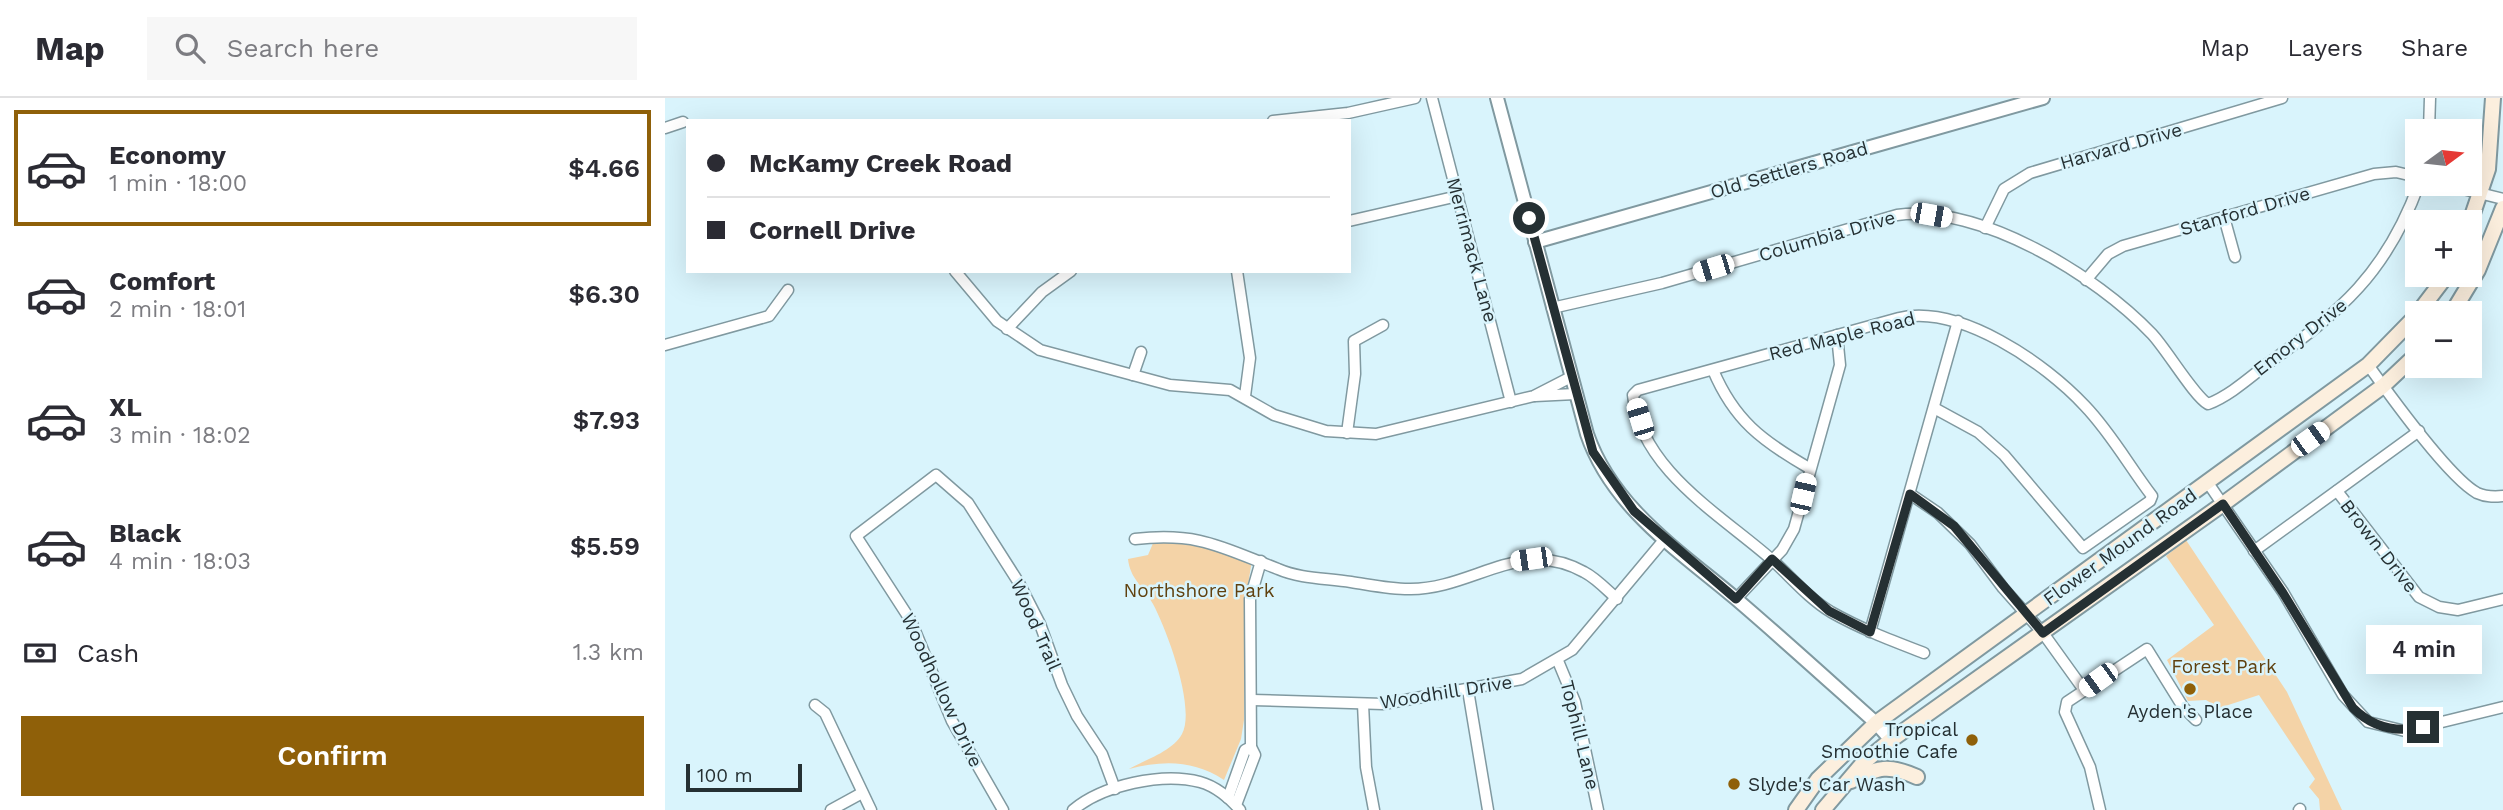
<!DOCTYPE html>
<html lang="en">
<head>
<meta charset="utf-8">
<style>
	:root { --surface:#fff; --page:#f7f7f7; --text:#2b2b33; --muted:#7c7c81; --line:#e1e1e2; --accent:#8f6009 }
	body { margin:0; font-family:"Work Sans",sans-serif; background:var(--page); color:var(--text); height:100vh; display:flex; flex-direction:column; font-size:26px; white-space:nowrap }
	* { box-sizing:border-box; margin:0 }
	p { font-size:23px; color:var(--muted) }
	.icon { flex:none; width:38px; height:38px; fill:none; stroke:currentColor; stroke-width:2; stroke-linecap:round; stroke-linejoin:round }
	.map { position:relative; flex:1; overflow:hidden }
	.drawer { display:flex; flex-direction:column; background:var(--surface); width:665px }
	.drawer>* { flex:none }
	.top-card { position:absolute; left:21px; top:21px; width:665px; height:154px; border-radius:0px; box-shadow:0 7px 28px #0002; display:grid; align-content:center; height:154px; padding:0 21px; background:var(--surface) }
	.needle { width:46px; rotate:75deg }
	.fabs { position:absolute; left:1740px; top:21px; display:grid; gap:14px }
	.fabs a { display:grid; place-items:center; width:77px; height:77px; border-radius:0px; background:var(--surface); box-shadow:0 7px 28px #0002; font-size:35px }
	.scale { position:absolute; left:21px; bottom:18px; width:116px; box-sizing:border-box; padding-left:7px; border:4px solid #253033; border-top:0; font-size:19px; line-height:24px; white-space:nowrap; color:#253033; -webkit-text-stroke:5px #d9f4fc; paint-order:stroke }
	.end { position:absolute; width:32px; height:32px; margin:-16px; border:9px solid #253033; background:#fff; box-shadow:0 0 0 4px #fff }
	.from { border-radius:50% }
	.bubble { position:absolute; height:49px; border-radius:0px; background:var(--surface); box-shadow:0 7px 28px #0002; font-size:23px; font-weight:600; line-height:49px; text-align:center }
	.car { position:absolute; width:21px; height:42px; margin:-21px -10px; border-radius:9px; box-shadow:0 0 5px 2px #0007; background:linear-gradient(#fff 24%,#345 0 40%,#fff 0 76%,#345 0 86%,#fff 0) }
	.top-card b { display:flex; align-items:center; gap:24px; height:66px; font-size:26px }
	.top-card b+b { border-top:2px solid var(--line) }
	.top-card i { width:18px; height:18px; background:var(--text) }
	ul { padding:12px 0 0; list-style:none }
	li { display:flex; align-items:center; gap:21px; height:116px; margin:0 14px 10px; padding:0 7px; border:4px solid transparent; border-radius:0px }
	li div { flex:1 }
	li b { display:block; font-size:26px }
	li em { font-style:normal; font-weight:600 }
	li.current { border-color:var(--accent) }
	li>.icon { width:63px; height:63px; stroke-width:1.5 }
	.pay { display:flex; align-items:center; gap:18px; height:77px; padding:0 21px; font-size:26px }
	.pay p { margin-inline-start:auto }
	.action { display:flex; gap:14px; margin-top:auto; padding:14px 21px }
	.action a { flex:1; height:80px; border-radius:0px; background:var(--accent); color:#fff; font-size:28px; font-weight:600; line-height:80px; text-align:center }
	header { display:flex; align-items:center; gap:42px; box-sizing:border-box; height:98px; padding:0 35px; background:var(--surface); border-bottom:2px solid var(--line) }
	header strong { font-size:33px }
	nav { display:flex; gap:38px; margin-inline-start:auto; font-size:24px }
	.search { width:490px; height:63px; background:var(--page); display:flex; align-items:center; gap:18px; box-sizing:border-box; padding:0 24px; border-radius:0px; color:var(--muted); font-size:26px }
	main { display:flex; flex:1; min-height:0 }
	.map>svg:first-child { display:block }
</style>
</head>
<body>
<header>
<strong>Map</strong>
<div class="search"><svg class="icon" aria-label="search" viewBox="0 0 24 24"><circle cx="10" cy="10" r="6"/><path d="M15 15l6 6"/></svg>Search here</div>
<nav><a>Map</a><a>Layers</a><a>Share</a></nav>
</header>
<main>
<section class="drawer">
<ul>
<li class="current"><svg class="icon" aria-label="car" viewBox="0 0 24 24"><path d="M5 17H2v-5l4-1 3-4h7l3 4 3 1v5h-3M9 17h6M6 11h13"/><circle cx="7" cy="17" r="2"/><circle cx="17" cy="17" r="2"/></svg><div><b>Economy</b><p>1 min · 18:00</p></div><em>$4.66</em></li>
<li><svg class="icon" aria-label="car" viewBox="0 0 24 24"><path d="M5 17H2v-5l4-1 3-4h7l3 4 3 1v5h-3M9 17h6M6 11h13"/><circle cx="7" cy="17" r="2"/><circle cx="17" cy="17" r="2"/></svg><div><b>Comfort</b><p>2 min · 18:01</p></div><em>$6.30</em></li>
<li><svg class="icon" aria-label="car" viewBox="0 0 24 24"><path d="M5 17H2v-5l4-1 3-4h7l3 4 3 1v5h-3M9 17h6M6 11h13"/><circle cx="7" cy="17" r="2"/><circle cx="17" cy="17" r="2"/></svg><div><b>XL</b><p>3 min · 18:02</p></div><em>$7.93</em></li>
<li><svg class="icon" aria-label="car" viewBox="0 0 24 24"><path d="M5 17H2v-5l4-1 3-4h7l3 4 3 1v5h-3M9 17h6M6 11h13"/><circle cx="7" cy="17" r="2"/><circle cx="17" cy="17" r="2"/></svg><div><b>Black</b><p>4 min · 18:03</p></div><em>$5.59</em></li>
</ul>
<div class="pay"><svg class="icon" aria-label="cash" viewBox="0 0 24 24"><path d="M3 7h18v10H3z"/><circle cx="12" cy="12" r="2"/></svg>Cash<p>1.3 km</p></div>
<div class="action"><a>Confirm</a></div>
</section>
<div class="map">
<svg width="1838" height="712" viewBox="0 0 1838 712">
	<rect width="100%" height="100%" fill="#d9f4fc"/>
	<g fill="#f4d3a7">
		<path d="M1521 442 1622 594 1677 712H1655L1654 701 1644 689 1650 681 1594 597 1554 610 1541 602 1523 603 1502 562 1549 527 1501 458Z"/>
		<path d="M489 443H530L587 462 581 499 579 622 576 641 559 682C529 662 498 662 464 671 480 662 508 653 517 636 531 610 502 532 488 506 479 489 465 481 463 461L483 457Z"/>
	</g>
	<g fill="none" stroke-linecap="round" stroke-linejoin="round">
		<defs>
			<g id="minor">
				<path d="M767 0 846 304"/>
				<path d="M608 23 683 15 750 0"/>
				<path d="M0 30 18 24"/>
				<path d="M1764 33 1765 0"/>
				<path d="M1778 86 1838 101"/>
				<path d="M1559 119 1570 159"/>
				<path d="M684 123 793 98"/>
				<path d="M1320 130 1339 91 1365 75 1617 0"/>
				<path d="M290 173 332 223 375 252 505 287 565 292 609 317 661 333 711 336 869 298 906 279"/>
				<path d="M572 173 585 260 580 298"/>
				<path d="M1421 182 1443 156 1458 148 1709 76 1731 74 1752 79"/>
				<path d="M887 210 997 185 1232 117C1315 106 1431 177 1487 236 1502 252 1529 298 1543 306 1564 298 1583 281 1601 267 1676 213 1721 176 1754 86"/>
				<path d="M342 231 377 194 406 173"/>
				<path d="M0 247 104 218 123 192"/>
				<path d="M1703 267C1724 296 1783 379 1812 395 1821 399 1828 399 1838 398"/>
				<path d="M1048 272C1069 322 1097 343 1144 370"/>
				<path d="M468 277 476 254"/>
				<path d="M870 298 910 296"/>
				<path d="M682 335 690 276 689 243 718 227"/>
				<path d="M1543 385 1618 494 1678 597 1703 624 1740 633 1838 609"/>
				<path d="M1672 393 1754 499 1774 509 1793 512 1838 501"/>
				<path d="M1245 396 1273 415 1305 446 1338 490 1378 535 1419 592"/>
				<path d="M470 441C534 434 556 449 613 471 636 481 661 480 686 484 706 487 724 491 744 491 807 492 856 438 919 474 931 480 942 492 952 501"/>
				<path d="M1589 453 1754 333"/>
				<path d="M1071 501 1117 452 1129 431 1175 267 1172 237"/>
				<path d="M1205 534 1293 223"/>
				<path d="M1259 555C1228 543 1196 531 1166 514 1143 500 1126 479 1106 461 1056 417 975 371 968 297L973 292 1234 220C1295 206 1380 265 1420 308 1446 335 1464 368 1487 398L1485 403 1418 450 1339 357 1313 334 1269 310"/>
				<path d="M893 563 910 604 933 712"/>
				<path d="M803 592 823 712"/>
				<path d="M587 602 718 606 857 581 907 552 999 442"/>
				<path d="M698 606 701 669 709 712"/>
				<path d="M150 607 160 615 206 712"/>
				<path d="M563 700 580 652 586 649"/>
				<path d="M571 707 590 657 586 649 585 501 596 463"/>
				<path d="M166 712 197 695"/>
				<path d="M338 712 287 623 246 523 191 438 271 377 303 405 354 485 375 526 397 587 412 618 437 656 450 691"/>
				<path d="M408 712C438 687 497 674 535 684 550 688 565 700 575 712"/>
				<path d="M1435 712 1425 669 1400 614 1402 604 1482 551 1518 609 1531 622"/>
				<path d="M1634 712 1635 711"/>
			</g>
			<g id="tertiary">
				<path d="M832 0 922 336C947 409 1013 452 1070 500 1118 541 1164 583 1211 625L1226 642"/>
				<path d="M870 144 1378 0"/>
			</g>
			<g id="secondary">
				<path d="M1804 127 1823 71 1828 0"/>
				<path d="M1753 215 1782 177"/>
				<path d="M1787 215 1813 172 1838 110"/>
				<path d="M1186 683C1214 669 1223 666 1252 679"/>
				<path d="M1131 712 1153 681 1211 625 1703 267 1752 217"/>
				<path d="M1158 712 1198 665 1226 642 1558 406 1718 288 1752 256"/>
			</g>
		</defs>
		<use href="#minor" stroke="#8099a0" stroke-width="13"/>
		<use href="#tertiary" stroke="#8099a0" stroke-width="16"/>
		<use href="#secondary" stroke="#8099a0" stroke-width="18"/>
		<use href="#minor" stroke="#fff" stroke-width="10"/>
		<use href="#tertiary" stroke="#fff" stroke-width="12"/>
		<use href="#secondary" stroke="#fcefde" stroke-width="14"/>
	</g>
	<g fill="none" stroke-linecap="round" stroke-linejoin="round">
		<path stroke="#253033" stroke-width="9" d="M864 120 928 354 969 413 1071 501 1107 461 1164 513 1205 534 1245 396 1289 428 1378 535 1558 406 1618 495 1688 610C1708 630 1731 635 1758 629"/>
	</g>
	<g fill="#8f6009" stroke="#d9f4fc" stroke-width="2.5">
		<circle cx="1525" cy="591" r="7"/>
		<circle cx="1307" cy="642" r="7"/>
		<circle cx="1069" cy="686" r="7"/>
	</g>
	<g text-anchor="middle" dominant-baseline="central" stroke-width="5" stroke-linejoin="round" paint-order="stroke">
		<g font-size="19" fill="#253033" stroke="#d9f4fc">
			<text transform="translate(1456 48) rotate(-16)">Harvard Drive</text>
			<text transform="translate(1124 72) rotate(-16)">Old Settlers Road</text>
			<text transform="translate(1580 113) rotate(-16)">Stanford Drive</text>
			<text transform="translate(1162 138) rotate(-16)">Columbia Drive</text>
			<text transform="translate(807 152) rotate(75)">Merrimack Lane</text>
			<text transform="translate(1177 238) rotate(-14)">Red Maple Road</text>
			<text transform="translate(1635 239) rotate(-38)">Emory Drive</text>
			<text transform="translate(1714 448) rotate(52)">Brown Drive</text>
			<text transform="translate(1455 449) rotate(-36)">Flower Mound Road</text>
			<text transform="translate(371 527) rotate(66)">Wood Trail</text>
			<text transform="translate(277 592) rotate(65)">Woodhollow Drive</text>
			<text transform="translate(781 594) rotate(-9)">Woodhill Drive</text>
			<text transform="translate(915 637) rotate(76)">Tophill Lane</text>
		</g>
		<g font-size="19" fill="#60410f" stroke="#d9f4fc">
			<text x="534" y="492">Northshore Park</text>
			<text x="1559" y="568">Forest Park</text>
		</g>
		<g font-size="19" fill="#253033" stroke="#d9f4fc">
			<text x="1525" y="613">Ayden's Place</text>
			<text x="1293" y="631" text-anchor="end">Tropical<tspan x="1293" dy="22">Smoothie Cafe</tspan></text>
			<text x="1083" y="686" text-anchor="start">Slyde's Car Wash</text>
		</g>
	</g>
</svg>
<div class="fabs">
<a><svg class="needle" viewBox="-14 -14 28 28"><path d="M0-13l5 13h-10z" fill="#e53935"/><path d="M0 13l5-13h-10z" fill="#7c7c81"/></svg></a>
<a>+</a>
<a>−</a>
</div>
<div class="scale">100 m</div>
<i class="end from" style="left:864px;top:120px"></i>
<i class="end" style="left:1758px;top:629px"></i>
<div class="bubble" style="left:1701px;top:527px;width:116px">4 min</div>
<i class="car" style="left:1266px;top:117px;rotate:100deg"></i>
<i class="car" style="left:1048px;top:170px;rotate:253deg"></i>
<i class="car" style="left:975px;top:321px;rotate:343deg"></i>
<i class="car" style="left:1645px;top:341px;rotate:54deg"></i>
<i class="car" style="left:1138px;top:396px;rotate:13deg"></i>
<i class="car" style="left:866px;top:461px;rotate:262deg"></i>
<i class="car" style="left:1433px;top:582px;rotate:234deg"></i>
<div class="top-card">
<b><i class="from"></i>McKamy Creek Road</b>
<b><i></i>Cornell Drive</b>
</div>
</div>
</main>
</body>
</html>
